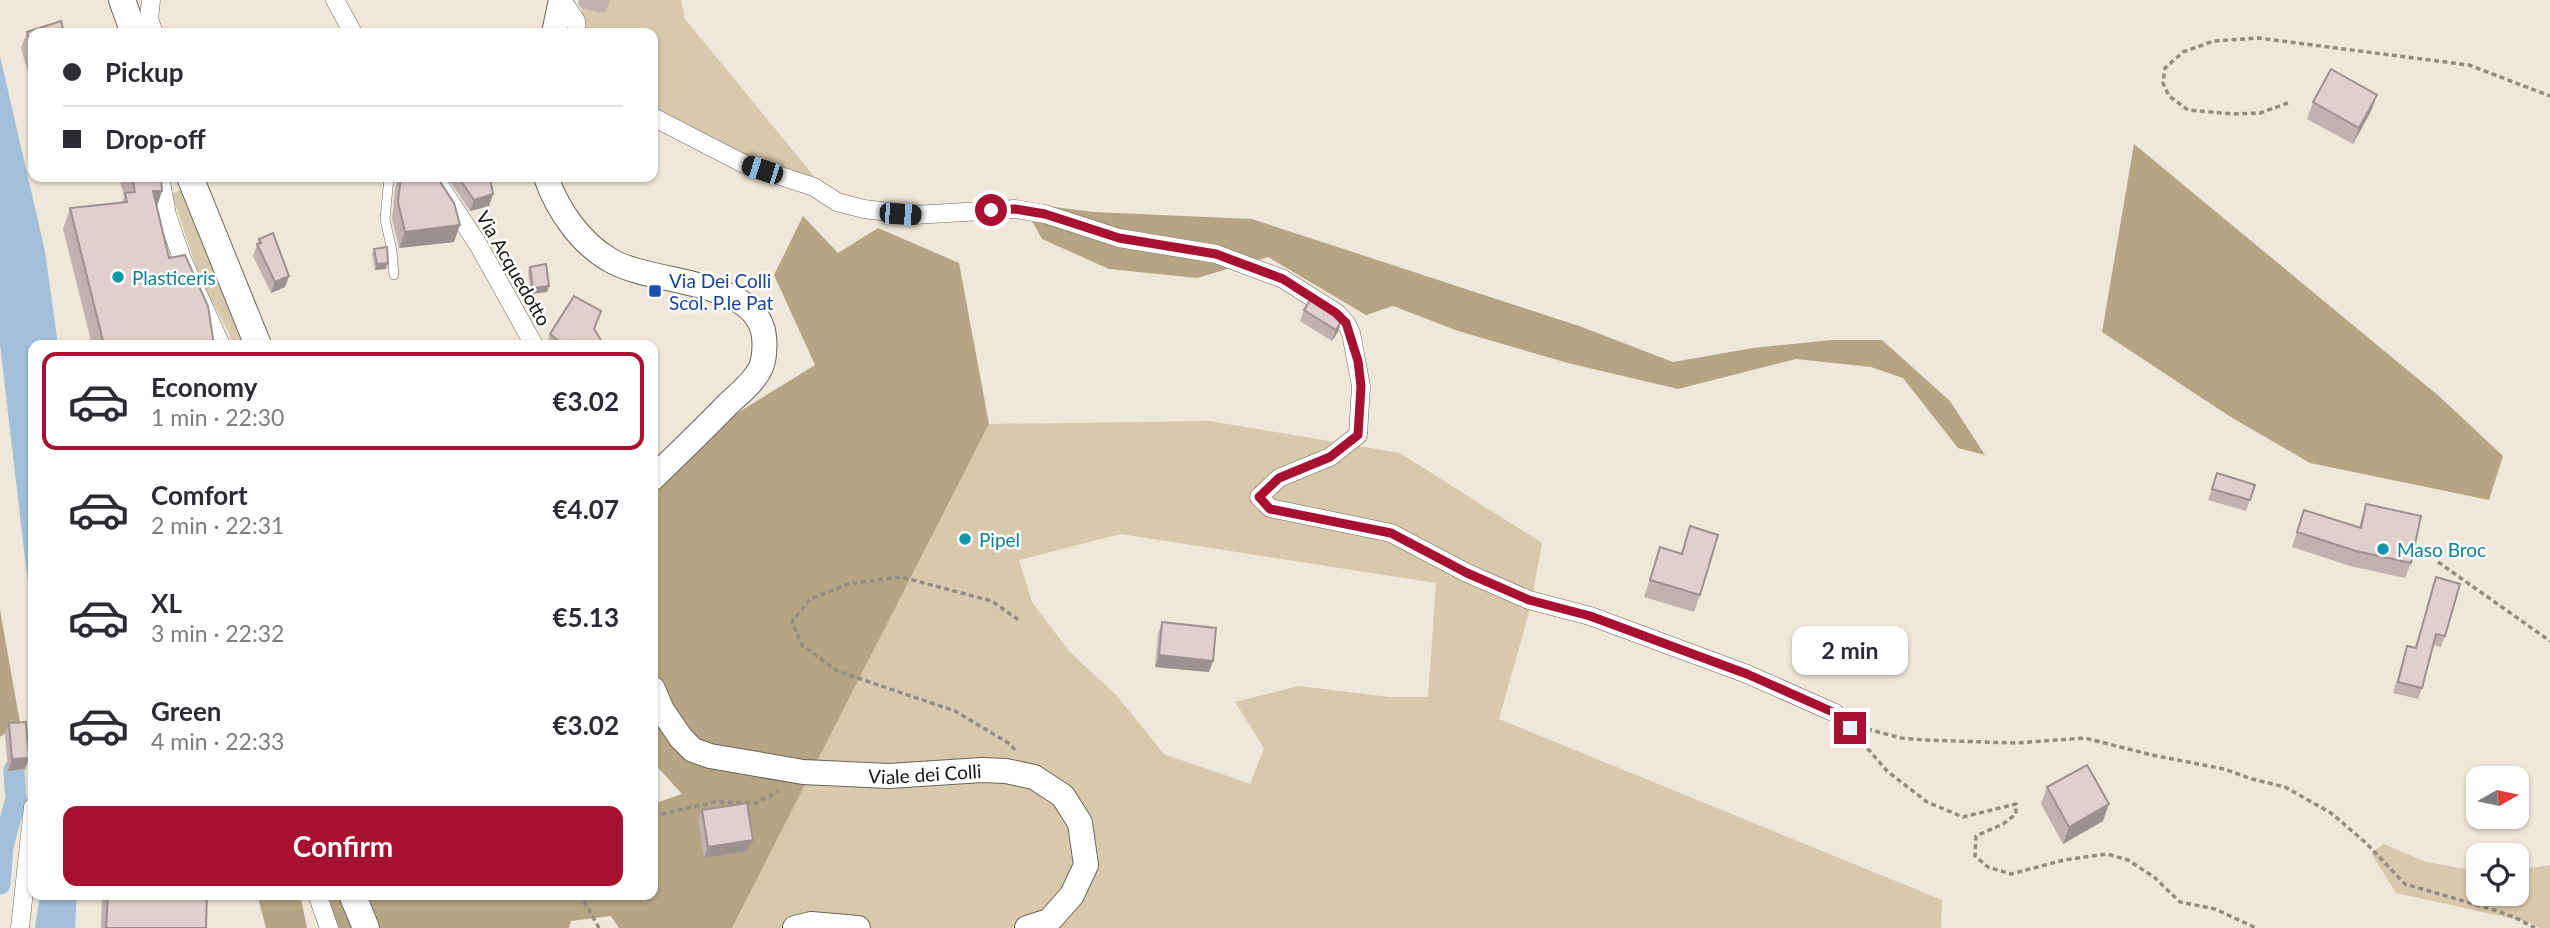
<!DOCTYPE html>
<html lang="en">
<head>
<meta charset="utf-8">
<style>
	:root { --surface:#fff; --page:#f2f2f3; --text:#2b2b33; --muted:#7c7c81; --line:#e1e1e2; --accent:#a81031 }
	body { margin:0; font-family:Lato,sans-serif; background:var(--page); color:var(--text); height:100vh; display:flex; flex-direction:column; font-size:26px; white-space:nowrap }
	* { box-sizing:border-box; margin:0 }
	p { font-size:23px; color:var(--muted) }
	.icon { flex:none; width:38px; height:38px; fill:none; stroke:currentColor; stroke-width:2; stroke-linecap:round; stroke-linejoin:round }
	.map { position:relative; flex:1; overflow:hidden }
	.drawer { position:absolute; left:28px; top:340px; width:630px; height:560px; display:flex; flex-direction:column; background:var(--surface); border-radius:14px; box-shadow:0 2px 5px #0004 }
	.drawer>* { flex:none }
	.banner { position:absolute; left:28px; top:28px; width:630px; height:154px; border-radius:14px; box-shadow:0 2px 5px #0004; display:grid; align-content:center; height:154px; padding:0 35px; background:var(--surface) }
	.needle { width:46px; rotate:81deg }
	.fabs { position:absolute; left:2466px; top:766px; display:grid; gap:14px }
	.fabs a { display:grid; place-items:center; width:63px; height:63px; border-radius:14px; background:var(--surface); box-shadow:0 2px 5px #0004; font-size:35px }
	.end { position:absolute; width:32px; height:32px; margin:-16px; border:9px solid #a81031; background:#fff; box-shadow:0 0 0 4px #fff }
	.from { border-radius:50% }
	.bubble { position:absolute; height:49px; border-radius:14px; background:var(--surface); box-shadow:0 2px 5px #0004; font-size:23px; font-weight:700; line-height:49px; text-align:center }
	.car { position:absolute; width:21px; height:42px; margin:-21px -10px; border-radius:9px; box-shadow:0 0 5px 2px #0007; background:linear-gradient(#222 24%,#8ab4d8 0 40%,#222 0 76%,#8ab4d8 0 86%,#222 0) }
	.banner b { display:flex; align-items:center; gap:24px; height:66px; font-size:26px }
	.banner b+b { border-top:2px solid var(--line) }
	.banner i { width:18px; height:18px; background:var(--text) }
	ul { padding:12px 0 0; list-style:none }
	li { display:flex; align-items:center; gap:21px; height:98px; margin:0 14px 10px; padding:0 21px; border:4px solid transparent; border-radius:14px }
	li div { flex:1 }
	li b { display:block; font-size:26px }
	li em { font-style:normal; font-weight:700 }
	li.active { border-color:var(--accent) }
	li>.icon { width:63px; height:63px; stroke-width:1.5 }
	.button { display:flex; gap:14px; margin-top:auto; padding:14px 35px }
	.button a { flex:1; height:80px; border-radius:14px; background:var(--accent); color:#fff; font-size:28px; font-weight:700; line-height:80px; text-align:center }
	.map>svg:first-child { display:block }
</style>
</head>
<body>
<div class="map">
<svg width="2550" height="928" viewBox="0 0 2550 928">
	<rect width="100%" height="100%" fill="#efe8da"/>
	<g fill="#d9c9ac" fill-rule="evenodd">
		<path d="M607 0H681L685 19 814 176C778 186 687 130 653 112V33H582V9Z"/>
		<path d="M180 190 244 345H232L229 333 200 279 172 194Z"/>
		<path d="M1210 421 1400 453 1542 543 1530 609 1499 719 1942 900 1941 928H732L989 424ZM1121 534 1436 583 1428 697H1390L1299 686 1235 702 1264 748 1250 784 1164 754 1117 696 1069 651 1032 602 1019 560Z"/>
		<path d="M2384 844 2426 862 2478 871V894H2516L2517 870 2550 865V928H2540L2528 922 2396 893 2371 853Z"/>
	</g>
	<g fill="#b5a585">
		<path d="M2134 144 2440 397 2503 456 2489 500 2310 463 2229 416 2102 332Z"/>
		<path d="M1022 203 1094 212 1252 219 1579 326 1673 362 1753 348 1832 340H1882L1950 401 1985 455 1958 448 1903 378 1871 367 1796 359 1678 389 1568 363 1458 331 1393 306 1366 315 1268 257 1197 278 1109 269 1042 239Z"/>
		<path d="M803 216 838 253 878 228 959 263 989 424 732 928H619L611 916 571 921 569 928H378L365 894H653V804L682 794 653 762V465L815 365 774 275Z"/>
		<path d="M0 610 20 723 0 737Z"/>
		<path d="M257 894H300L307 928H266Z"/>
		<path d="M324 894H340L354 928H335Z"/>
	</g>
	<g fill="#a2c0d9">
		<path d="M0 56 45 251 58 345H33V627L0 344Z"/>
		<path d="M40 894H77L75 928H35Z"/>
	</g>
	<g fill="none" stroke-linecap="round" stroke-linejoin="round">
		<g stroke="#a2c0d9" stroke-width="21">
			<path d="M14 770 15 790"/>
			<path d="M0 884 3 847 16 798"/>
		</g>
		<defs>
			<path id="lane" d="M389 177 385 219 392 251 394 275"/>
			<g id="street">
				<path d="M151 0 149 19 154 33"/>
				<path d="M335 0 353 33"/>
				<path d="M562 0 576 21 577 33"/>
				<path d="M653 117 744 164 814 187 837 202 864 209 914 215 1015 209 1045 214 1119 238 1216 254 1283 279 1337 313 1346 323 1351 333 1361 386 1358 435 1330 457 1279 478 1259 497 1270 508 1391 533 1467 573 1529 600 1590 616 1747 674 1835 713 1850 728"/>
				<path d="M160 177 167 215 182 259 221 345"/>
				<path d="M434 177 479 246 534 345"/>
				<path d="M317 894 329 928"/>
				<path d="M20 928 33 807"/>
			</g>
			<g id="secondary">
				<path d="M554 33 561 0"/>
				<path d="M546 177C557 209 580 243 610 260 651 285 757 278 764 336 765 347 765 357 761 367 755 381 740 393 729 403 704 429 679 453 653 478"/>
				<path id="s1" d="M653 689 662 710 681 738 693 750 710 756 803 772 889 776 982 770 1006 771 1034 777 1063 796 1080 823 1086 865 1072 895 1049 921 1027 928"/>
				<path d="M795 928 811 924 858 928"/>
			</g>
			<g id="primary">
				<path d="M122 0 134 33"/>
				<path d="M190 177 258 345"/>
				<path d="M352 894 366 928"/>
			</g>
		</defs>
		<use href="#lane" stroke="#6a6458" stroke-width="10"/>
		<use href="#street" stroke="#6a6458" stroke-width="19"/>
		<use href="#secondary" stroke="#6a6458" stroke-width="26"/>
		<use href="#primary" stroke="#6a6458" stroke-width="28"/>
		<g stroke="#928d83" stroke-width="3.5" stroke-dasharray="5 3.5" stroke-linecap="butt">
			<path d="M2288 103 2260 113 2234 114 2188 110 2169 96 2163 83 2165 68 2183 52 2214 41 2258 38 2469 65 2550 96"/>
			<path d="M2438 562 2550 641"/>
			<path d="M1867 729 1901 738 1924 740 2016 743 2085 738 2152 755 2224 769 2252 779 2285 787 2331 813 2366 843 2405 884 2491 909 2514 917 2535 928"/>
			<path d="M1862 742 1887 771 1927 802 1963 817 2016 804V814L2003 824 1976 836 1975 856 1988 867 2011 874 2064 860 2107 854 2128 860 2154 877 2180 902 2215 909 2256 928"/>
			<path d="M1015 750 1010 744 955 711 837 671 802 645 792 622 810 599 848 584 901 577 992 601 1020 621"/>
			<path d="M653 816 715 802 756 803 779 791"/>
			<path d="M580 894 599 928"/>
		</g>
		<use href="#lane" stroke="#fff" stroke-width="9"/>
		<use href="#street" stroke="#fff" stroke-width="18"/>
		<use href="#secondary" stroke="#fff" stroke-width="24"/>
		<use href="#primary" stroke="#fff" stroke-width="26"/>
	</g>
	<g fill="#c1b2b0">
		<path d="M579 0H610L605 13 582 9 578 4Z"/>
		<path d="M27 32 33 33V90L21 48Z"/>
		<path d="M2377 95 2371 111 2353 144 2307 119 2313 102Z"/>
		<path d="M119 177H161L162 191 157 207 169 258 214 345H92L63 229 70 208 122 203 124 197Z"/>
		<path d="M399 177H437L454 242 399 248 392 219 395 187Z"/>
		<path d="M447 177H490L493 194 489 206 470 211Z"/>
		<path d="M259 239 289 276 285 287 271 293 253 256Z"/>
		<path d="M374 249 386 269 375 270 372 254Z"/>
		<path d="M530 267 549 286 547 292 531 294 528 272Z"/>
		<path d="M1304 310 1338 332 1332 341 1300 321Z"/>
		<path d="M594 329 604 345H546L550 334Z"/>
		<path d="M2217 473 2255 485 2246 511 2208 500Z"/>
		<path d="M2366 504 2411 563 2405 578 2350 566 2292 547 2304 510 2359 527Z"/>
		<path d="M1690 526 1700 595 1694 612 1644 597 1660 547 1681 554Z"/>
		<path d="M2436 577 2445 636 2441 647 2433 645 2422 688 2418 699 2393 693 2407 646 2415 648Z"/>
		<path d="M1162 622 1213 661 1209 672 1155 667 1158 634Z"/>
		<path d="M9 723 25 769 8 771 5 734Z"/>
		<path d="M2047 787 2103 821 2063 844 2041 804Z"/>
		<path d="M702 810 748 851 704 858 698 821Z"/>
		<path d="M102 894H207L206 928H101Z"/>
	</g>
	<g fill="#9d9190">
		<path d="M2377 95 2371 111 2353 144 2359 128Z"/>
		<path d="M153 191H162L155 212Z"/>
		<path d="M493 194 489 206 470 211 474 200Z"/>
		<path d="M460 225 454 242 399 248 405 232Z"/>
		<path d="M388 263 386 269 375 270 377 264Z"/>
		<path d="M289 276 285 287 271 293 275 282Z"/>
		<path d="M549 286 547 292 531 294 533 288Z"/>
		<path d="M1342 320 1338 332 1332 341 1336 330Z"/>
		<path d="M1159 655 1213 661 1209 672 1155 667Z"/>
		<path d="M29 758 25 769 8 771 12 759Z"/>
		<path d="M2109 804 2103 821 2063 844 2069 827Z"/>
		<path d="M753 840 748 851 704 858 708 847Z"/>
	</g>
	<g fill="#e0cfcd" stroke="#9d9190" stroke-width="2">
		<path d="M61 21 64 33H33V53L27 32Z"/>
		<path d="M2331 69 2377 95 2359 128 2313 102Z"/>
		<path d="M132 177H161L162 191H153L169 258 185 255 208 306 214 345H104L70 208 127 202 125 193 135 192Z"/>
		<path d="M401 177H437L454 203 460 225 405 232 398 202Z"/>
		<path d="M458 177H490L493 194 474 200Z"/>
		<path d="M273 233 289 276 275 282 257 244 261 243 259 239Z"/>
		<path d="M387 247 388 263 377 264 374 249Z"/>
		<path d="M546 264 549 286 533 288 530 267Z"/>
		<path d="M574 296 601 311 594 329 604 345H573L571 342V345H564L550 334Z"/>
		<path d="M1312 297 1334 311 1342 320 1336 330 1304 310Z"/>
		<path d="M2217 473 2255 485 2250 500 2212 489Z"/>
		<path d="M2366 504 2421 516 2411 563 2356 551 2297 532 2304 510 2361 528Z"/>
		<path d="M1690 526 1718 535 1700 595 1650 580 1660 547 1682 554Z"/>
		<path d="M2436 577 2460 584 2445 636 2436 634 2422 688 2398 682 2407 646 2416 648Z"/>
		<path d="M1162 622 1216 628 1213 661 1159 655Z"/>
		<path d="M26 722 29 758 12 759 9 723Z"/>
		<path d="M2087 765 2109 804 2069 827 2047 787Z"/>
		<path d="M747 803 753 840 708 847 702 810Z"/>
		<path d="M108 894H207L206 928H106Z"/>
	</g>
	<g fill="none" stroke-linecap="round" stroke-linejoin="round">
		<path stroke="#a81031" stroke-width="9" d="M991 210 1015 209 1045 214 1119 238 1216 254 1283 279 1336 313 1346 323 1358 361 1361 386 1358 435 1330 457 1279 478 1259 497 1270 509 1391 533 1467 573 1529 600 1590 616 1747 674 1835 713 1850 728"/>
	</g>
	<g fill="#0f9aa8" stroke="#fff" stroke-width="2.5">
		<circle cx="118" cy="277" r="7"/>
		<circle cx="965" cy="539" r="7"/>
		<circle cx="2383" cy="549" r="7"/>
	</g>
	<rect fill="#1a4fb4" stroke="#fff" stroke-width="2.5" x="648" y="284" width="14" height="14" rx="3.5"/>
	<g text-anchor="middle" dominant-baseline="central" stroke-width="5" stroke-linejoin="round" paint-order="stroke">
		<g font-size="19" fill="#15130e" stroke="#fff">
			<text transform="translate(514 268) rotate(60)">Via Acquedotto</text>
			<text stroke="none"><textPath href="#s1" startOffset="308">Viale dei Colli</textPath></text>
		</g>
		<g font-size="19" fill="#0d838f" stroke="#fff" text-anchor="start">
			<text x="132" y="277">Plasticeris</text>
			<text x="979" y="539">Pipel</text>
			<text x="2397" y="549">Maso Broc</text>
		</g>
		<g font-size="19" fill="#164399" stroke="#fff" text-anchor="start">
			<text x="669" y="280">Via Dei Colli<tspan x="669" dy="22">Scol. P.le Pat</tspan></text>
		</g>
	</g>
</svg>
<div class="fabs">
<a><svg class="needle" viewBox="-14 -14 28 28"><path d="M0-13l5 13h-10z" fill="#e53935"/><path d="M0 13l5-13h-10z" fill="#7c7c81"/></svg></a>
<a><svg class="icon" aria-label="locate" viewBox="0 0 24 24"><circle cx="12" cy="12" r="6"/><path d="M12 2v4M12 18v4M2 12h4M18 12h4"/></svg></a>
</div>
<i class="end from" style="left:991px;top:210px"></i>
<i class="end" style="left:1850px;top:728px"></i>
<div class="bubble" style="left:1792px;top:626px;width:116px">2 min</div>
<i class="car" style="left:762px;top:170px;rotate:288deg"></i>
<i class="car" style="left:900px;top:214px;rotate:94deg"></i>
<div class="banner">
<b><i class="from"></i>Pickup</b>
<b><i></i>Drop-off</b>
</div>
<section class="drawer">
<ul>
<li class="active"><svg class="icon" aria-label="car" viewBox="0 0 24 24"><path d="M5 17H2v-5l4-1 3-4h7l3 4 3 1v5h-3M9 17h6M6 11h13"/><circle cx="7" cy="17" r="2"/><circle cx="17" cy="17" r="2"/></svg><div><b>Economy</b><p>1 min · 22:30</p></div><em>€3.02</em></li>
<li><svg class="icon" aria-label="car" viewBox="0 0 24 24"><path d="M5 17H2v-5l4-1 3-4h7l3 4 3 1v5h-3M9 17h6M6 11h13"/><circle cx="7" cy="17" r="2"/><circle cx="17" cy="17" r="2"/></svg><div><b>Comfort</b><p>2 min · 22:31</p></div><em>€4.07</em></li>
<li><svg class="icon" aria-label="car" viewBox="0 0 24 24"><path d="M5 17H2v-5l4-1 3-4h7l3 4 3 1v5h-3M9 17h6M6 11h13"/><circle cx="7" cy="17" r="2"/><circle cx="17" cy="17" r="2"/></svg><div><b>XL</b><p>3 min · 22:32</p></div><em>€5.13</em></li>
<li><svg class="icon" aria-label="car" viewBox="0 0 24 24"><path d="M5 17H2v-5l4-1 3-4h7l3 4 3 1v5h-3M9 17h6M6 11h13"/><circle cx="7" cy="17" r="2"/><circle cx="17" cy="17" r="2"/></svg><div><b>Green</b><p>4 min · 22:33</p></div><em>€3.02</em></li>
</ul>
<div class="button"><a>Confirm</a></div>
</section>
</div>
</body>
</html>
